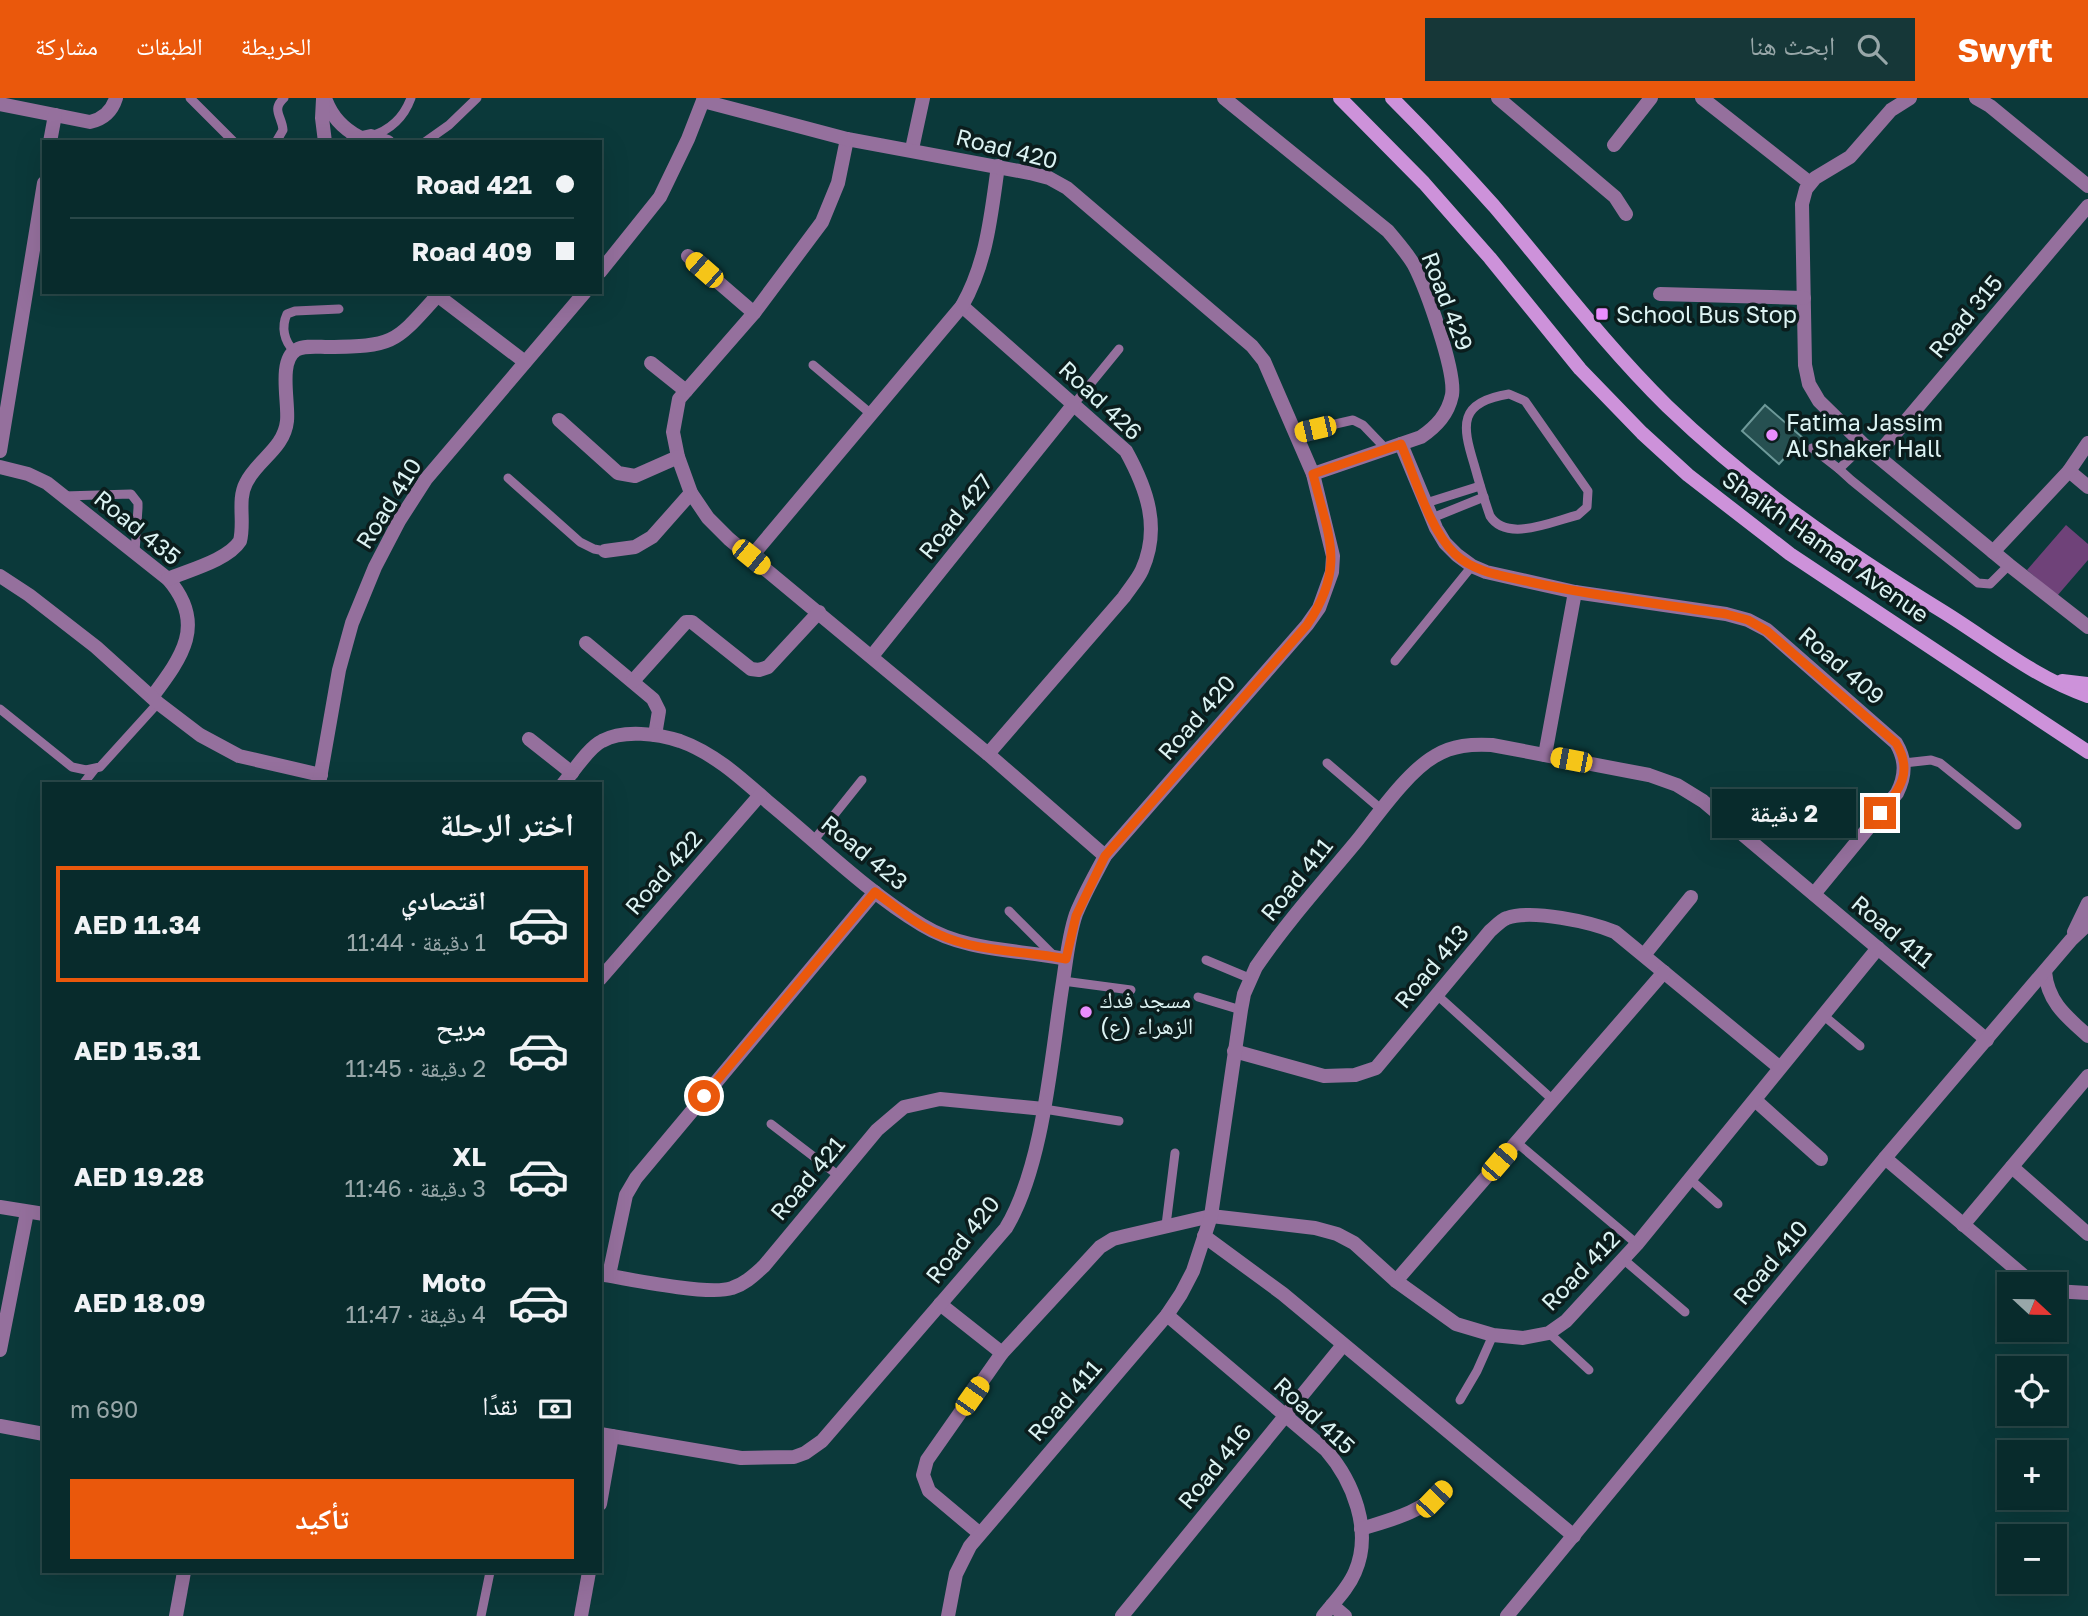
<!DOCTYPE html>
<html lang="ar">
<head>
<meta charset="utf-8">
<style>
	:root { --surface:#082b2c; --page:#163738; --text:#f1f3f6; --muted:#98a7a9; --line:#294748; --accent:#ea580c }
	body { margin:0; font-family:"Golos Text","Noto Naskh Arabic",sans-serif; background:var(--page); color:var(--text); direction:rtl; height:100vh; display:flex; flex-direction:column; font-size:26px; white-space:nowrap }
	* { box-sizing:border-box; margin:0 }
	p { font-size:23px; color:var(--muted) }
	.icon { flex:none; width:38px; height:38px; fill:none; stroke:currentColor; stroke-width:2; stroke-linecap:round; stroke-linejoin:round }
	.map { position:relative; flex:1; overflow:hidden; direction:ltr }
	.drawer { position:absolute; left:42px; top:684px; width:560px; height:791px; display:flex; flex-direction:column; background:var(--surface); border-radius:0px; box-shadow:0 7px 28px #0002,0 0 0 2px var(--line); direction:rtl }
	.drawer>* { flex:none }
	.banner { position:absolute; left:42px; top:42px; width:560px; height:154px; border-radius:0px; box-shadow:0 7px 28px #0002,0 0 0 2px var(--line); direction:rtl; display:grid; align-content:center; height:154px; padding:0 28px; background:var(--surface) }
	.needle { width:46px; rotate:112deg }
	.controls { position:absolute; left:1997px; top:1174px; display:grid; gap:14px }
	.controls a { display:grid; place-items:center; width:70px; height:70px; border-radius:0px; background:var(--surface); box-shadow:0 7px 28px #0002,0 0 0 2px var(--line); font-size:35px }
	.end { position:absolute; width:32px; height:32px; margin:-16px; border:9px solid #ea580c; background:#fff; box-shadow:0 0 0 4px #fff }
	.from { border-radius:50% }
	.bubble { position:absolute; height:49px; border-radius:0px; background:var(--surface); box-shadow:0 7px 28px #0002,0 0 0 2px var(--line); font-size:23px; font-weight:700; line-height:49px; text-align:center; direction:rtl }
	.car { position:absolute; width:21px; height:42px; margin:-21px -10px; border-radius:9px; box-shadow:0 0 5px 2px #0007; background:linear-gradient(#f5c518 24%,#345 0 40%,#f5c518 0 76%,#345 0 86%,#f5c518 0) }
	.banner b { display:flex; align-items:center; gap:24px; height:66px; font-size:26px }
	.banner b+b { border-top:2px solid var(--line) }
	.banner i { width:18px; height:18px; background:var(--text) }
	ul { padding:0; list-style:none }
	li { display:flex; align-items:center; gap:21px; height:116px; margin:0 14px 10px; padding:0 14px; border:4px solid transparent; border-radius:0px }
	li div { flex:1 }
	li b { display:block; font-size:26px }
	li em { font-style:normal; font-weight:700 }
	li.active { border-color:var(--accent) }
	li>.icon { width:63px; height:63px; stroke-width:1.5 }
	h2 { padding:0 28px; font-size:32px; line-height:84px }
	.pay { display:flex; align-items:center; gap:18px; height:77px; padding:0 28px; font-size:26px }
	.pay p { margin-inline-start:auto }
	.primary-button { display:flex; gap:14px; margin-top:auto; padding:14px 28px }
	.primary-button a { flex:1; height:80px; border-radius:0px; background:var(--accent); color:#fff; font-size:28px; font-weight:700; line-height:80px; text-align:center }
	header { display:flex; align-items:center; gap:42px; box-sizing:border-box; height:98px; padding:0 35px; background:var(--accent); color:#fff }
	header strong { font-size:33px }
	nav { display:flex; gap:38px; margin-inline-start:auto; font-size:24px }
	.search { width:490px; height:63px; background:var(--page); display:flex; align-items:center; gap:18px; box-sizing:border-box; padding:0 24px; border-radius:0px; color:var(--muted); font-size:26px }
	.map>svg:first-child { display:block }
</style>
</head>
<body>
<header>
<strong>Swyft</strong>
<div class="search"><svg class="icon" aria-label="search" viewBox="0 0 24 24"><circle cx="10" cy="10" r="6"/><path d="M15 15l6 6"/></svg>ابحث هنا</div>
<nav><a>الخريطة</a><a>الطبقات</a><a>مشاركة</a></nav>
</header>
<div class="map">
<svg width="2088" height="1518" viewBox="0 0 2088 1518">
	<rect width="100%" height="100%" fill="#0b393a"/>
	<path fill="#6f4279" d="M2066 427 2088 446V462L2057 498 2027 472Z"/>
	<path fill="#265051" stroke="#6d9999" stroke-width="2" d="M1765 307 1803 340 1779 366 1742 333Z"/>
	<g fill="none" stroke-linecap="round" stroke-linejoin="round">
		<g stroke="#95709d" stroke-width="9">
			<path d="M190 0 234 44"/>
			<path d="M371 38C391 32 404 19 411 0"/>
			<path d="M276 44 283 32C282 18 271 12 284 0"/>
			<path d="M425 44 449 27 477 0"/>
			<path d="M294 253C284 243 281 229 287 216L295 213 339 211"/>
			<path d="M813 267 871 316"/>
			<path d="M1509 296 1525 303 1588 393 1587 409 1578 417C1553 423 1507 445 1490 418 1484 401 1479 384 1474 366 1462 327 1458 304 1509 296Z"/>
			<path d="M1074 306 1119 251"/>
			<path d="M1296 335 1353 322 1363 327 1386 351"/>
			<path d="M1864 347 1839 371 1851 382 1978 485 1990 486 2009 467"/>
			<path d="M1812 350 1839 371"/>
			<path d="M508 380 580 444 594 451 605 453"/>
			<path d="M64 398 131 396 138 405V410L135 454"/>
			<path d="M1426 405 1480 388"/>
			<path d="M1432 420 1484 399"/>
			<path d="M1395 563 1472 468"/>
			<path d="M0 611 72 669 86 672 100 669 158 605"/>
			<path d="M1327 665 1382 712"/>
			<path d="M1904 665 1931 662 1940 665 2017 727"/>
			<path d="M83 686 94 672"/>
			<path d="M814 742 862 682"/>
			<path d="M1009 813 1053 857"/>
			<path d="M1206 862 1249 880"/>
			<path d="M1063 883 1131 892"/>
			<path d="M1437 897 1553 1002"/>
			<path d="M1198 899 1241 912"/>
			<path d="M1823 917 1860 948"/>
			<path d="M1044 1011 1119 1023"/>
			<path d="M771 1026 839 1078"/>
			<path d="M1516 1044 1637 1146"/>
			<path d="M1690 1081 1718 1106"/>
			<path d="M1166 1127 1175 1055"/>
			<path d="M1623 1161 1685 1214"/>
			<path d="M1549 1235 1589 1272"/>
			<path d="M1460 1302 1477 1273 1493 1237"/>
			<path d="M481 1518 490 1474"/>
		</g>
		<g stroke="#95709d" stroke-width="14">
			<path d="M325 0C331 18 342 30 359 39"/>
			<path d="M1224 0 1388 133C1397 144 1407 155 1414 167 1426 190 1456 273 1452 297 1448 316 1437 328 1421 339L1313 376"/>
			<path d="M1498 0 1615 99 1626 116"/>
			<path d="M1702 0 1810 85"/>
			<path d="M1910 0 1891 12 1850 59 1815 80 1806 91 1802 106 1805 267 1809 286 1819 303 1864 347 2009 467 2088 529"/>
			<path d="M1976 0 1990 8 2088 88"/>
			<path d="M323 1 322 20 325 44"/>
			<path d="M0 6 90 24C104 21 112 13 116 0"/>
			<path d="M847 41 838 85 822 124 754 215 679 301 673 334 678 359 691 395 708 420 729 441 988 656 1105 758"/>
			<path d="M353 42 371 38 388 44"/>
			<path d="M50 44 55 17"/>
			<path d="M1614 47 1651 0"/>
			<path d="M912 51 923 0"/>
			<path d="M688 158 754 215"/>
			<path d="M433 194 525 264"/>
			<path d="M1660 196 1804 200"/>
			<path d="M962 208 1126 353C1147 391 1161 430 1142 472 1138 481 1130 490 1124 499L988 656"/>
			<path d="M651 265 686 293"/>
			<path d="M559 322 618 375 635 378 678 359"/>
			<path d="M1401 346 1436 430 1445 445 1457 457 1472 468 1486 474 1575 494 1726 516 1748 522 1767 532 1896 645C1906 662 1906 677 1897 695L1814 796"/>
			<path d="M0 353 44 85"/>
			<path d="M1877 357 2088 108"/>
			<path d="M0 369 28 376 47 385 168 481C207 526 182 559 152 599"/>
			<path d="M2069 373 2088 389"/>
			<path d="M605 453 635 449 652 439 691 395"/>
			<path d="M1993 454 2069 373 2088 345"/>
			<path d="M751 459 962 208C987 164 991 117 998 68"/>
			<path d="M0 478 29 497 96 549 158 605 200 637 239 658 321 677"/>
			<path d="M168 481C189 472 228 462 240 443 245 424 237 402 246 385 257 362 284 351 287 323 289 304 278 263 296 252 305 247 318 249 328 249 394 248 394 246 437 198"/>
			<path d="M586 545 653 601 659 613 655 637"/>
			<path d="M872 558 1074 306"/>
			<path d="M633 583 686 524H692L751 571 759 572 768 569 819 514"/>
			<path d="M529 641 572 675"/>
			<path d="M1545 657 1575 494"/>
			<path d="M563 686C573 674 589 649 602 643 624 631 658 636 680 643 714 655 742 681 768 704 818 745 866 793 922 827 966 854 1017 851 1066 861"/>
			<path d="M1644 857 1691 799"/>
			<path d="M2045 874C2048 905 2067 919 2088 938"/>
			<path d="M600 881 760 697"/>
			<path d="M1234 953 1324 978 1355 977 1376 970 1490 833C1495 829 1501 822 1507 820 1532 811 1591 824 1615 834L1779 969"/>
			<path d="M1755 1002 1821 1061"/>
			<path d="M1885 1060 2024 1178 2038 1186"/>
			<path d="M2012 1069 2088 1136"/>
			<path d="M0 1109 44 1116"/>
			<path d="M1963 1127 2088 978"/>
			<path d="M1204 1138 1283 1196 1574 1438"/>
			<path d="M600 1176C628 1181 709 1198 732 1190 745 1186 754 1177 764 1168L877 1032 904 1009 940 1001 1044 1011"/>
			<path d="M609 1177 626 1097 636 1080 875 794"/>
			<path d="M1396 1183 1664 874"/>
			<path d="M2054 1193 2088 1195"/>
			<path d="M940 1206 1002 1255"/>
			<path d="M1167 1217 1326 1352C1353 1383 1373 1433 1355 1474 1348 1491 1334 1504 1323 1518"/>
			<path d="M0 1252 27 1114"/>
			<path d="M0 1328 44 1336"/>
			<path d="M600 1336 741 1360 794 1359 805 1355 822 1343 1006 1130C1043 1069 1051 961 1062 890 1066 866 1068 839 1076 816 1084 796 1095 777 1105 758L1307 527 1319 510 1332 474 1333 458 1313 376 1264 263 1252 248 1067 90 1049 80 1030 75 847 41 703 3"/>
			<path d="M600 1406 612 1338"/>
			<path d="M1361 1431C1393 1421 1420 1415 1444 1391"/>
			<path d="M979 1435 929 1393 923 1377 927 1362 1002 1255 1100 1149 1113 1141 1125 1138 1211 1118 1315 1130 1337 1136 1354 1145 1396 1183 1456 1226 1493 1237 1523 1240 1549 1235 1566 1223 1637 1146 1878 850"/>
			<path d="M1332 1507 1345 1518"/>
			<path d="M581 1518 589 1474"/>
			<path d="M948 1518 956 1476 970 1448 1167 1217 1181 1196 1193 1173 1211 1118 1241 912 1244 896 1256 869C1286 825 1322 785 1356 744 1377 718 1407 674 1435 658 1453 647 1472 646 1492 647L1649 677 1677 687 1703 703 1987 942"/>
			<path d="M1122 1518 1343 1247"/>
		</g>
		<g stroke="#95709d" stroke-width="14">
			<path d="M600 174 660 99 688 41 704 0"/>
			<path d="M319 686 339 572 352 525 375 469 399 423 426 381 585 194"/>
			<path d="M2074 834 2088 805"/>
			<path d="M176 1518 184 1474"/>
			<path d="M1507 1518 1885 1060 2071 842 2088 826"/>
		</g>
		<g stroke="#cd92da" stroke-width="14">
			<path d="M1340 0 1424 85 1490 160 1580 271 1642 335 1688 377 1790 456 2088 654"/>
			<path d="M1392 0C1427 35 1461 71 1494 108 1551 175 1604 246 1667 308 1750 388 1844 453 1942 513 1989 542 2035 580 2088 598"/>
			<path d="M2062 583 2088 586"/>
		</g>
	</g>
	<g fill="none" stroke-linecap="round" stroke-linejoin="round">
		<path stroke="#ea580c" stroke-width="9" d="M704 998 875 794C896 809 915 826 938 836 978 855 1024 852 1066 861L1076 818 1105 758 1307 527C1347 468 1328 438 1313 376L1401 346C1415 379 1429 431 1455 456 1475 475 1504 478 1530 484 1594 498 1660 506 1726 516L1748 522 1767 533 1896 645C1914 675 1899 692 1880 715"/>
	</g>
	<g fill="#e98dfe" stroke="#0b1d1d" stroke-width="2.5">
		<rect x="1595" y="209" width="14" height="14" rx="3.5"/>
		<circle cx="1772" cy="337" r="7"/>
		<circle cx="1086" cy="914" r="7"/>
	</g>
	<g text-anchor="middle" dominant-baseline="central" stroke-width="7" stroke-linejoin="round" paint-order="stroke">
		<g font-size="23" fill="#dcf3f3" stroke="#0b1d1d">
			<text transform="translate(1007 50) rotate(14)">Road 420</text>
			<text transform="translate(1448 203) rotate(69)">Road 429</text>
			<text transform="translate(1965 218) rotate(-50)">Road 315</text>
			<text transform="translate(1101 302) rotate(43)">Road 426</text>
			<text transform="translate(388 405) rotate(-58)">Road 410</text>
			<text transform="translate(955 418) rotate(-51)">Road 427</text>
			<text transform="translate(138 429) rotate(39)">Road 435</text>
			<text transform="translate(1826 448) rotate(35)">Shaikh Hamad Avenue</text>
			<text transform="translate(1842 567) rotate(41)">Road 409</text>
			<text transform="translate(1196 619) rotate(-49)">Road 420</text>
			<text transform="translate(865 754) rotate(39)">Road 423</text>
			<text transform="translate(663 774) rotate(-49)">Road 422</text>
			<text transform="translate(1296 781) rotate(-51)">Road 411</text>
			<text transform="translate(1893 833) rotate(40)">Road 411</text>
			<text transform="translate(1431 868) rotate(-50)">Road 413</text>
			<text transform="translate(807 1080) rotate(-50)">Road 421</text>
			<text transform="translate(962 1141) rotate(-52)">Road 420</text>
			<text transform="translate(1770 1164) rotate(-50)">Road 410</text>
			<text transform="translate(1580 1172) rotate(-46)">Road 412</text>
			<text transform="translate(1064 1302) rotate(-49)">Road 411</text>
			<text transform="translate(1315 1317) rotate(43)">Road 415</text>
			<text transform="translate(1214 1368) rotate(-51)">Road 416</text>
		</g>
		<g font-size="23" fill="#dcf3f3" stroke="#0b1d1d" text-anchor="start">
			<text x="1616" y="216">School Bus Stop</text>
			<text x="1786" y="324">Fatima Jassim<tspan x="1786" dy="26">Al Shaker Hall</tspan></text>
			<text x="1100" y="901">مسجد فدك<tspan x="1100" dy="26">الزهراء (ع)</tspan></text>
		</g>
	</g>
</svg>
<div class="controls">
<a><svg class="needle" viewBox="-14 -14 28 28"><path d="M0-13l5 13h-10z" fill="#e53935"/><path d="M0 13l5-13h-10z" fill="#98a7a9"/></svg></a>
<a><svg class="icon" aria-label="locate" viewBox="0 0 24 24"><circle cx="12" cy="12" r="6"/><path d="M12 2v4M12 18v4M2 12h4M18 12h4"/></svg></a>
<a>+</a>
<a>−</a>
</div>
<i class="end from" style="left:704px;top:998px"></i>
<i class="end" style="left:1880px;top:715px"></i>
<div class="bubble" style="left:1712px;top:691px;width:144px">2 دقيقة</div>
<i class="car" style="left:704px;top:172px;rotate:311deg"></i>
<i class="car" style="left:1315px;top:331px;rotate:257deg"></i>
<i class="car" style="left:751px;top:459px;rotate:129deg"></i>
<i class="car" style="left:1571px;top:662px;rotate:281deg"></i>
<i class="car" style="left:1499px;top:1064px;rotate:41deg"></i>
<i class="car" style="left:972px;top:1298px;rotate:35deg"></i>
<i class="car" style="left:1434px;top:1401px;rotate:44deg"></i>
<div class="banner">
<b><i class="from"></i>Road 421</b>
<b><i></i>Road 409</b>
</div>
<section class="drawer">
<h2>اختر الرحلة</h2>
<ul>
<li class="active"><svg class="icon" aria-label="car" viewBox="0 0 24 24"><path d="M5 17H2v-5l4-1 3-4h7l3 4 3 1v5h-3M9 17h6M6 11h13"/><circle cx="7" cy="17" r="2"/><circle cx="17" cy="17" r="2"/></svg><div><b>اقتصادي</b><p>1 دقيقة · 11:44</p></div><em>AED 11.34</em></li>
<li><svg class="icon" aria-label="car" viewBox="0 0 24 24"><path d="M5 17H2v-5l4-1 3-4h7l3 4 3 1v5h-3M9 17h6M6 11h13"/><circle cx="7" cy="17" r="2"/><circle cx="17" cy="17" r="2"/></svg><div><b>مريح</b><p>2 دقيقة · 11:45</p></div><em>AED 15.31</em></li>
<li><svg class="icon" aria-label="car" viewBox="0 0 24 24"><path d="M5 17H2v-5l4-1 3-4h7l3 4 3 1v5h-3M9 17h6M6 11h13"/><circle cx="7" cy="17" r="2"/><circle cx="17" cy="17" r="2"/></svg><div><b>XL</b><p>3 دقيقة · 11:46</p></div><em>AED 19.28</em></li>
<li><svg class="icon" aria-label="car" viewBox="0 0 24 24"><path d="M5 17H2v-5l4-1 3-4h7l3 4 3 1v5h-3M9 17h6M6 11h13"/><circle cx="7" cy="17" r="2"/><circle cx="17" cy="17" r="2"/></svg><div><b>Moto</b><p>4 دقيقة · 11:47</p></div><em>AED 18.09</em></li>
</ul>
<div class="pay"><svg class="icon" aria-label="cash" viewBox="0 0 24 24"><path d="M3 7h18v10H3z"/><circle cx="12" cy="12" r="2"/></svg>نقدًا<p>690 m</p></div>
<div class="primary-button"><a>تأكيد</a></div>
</section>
</div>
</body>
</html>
